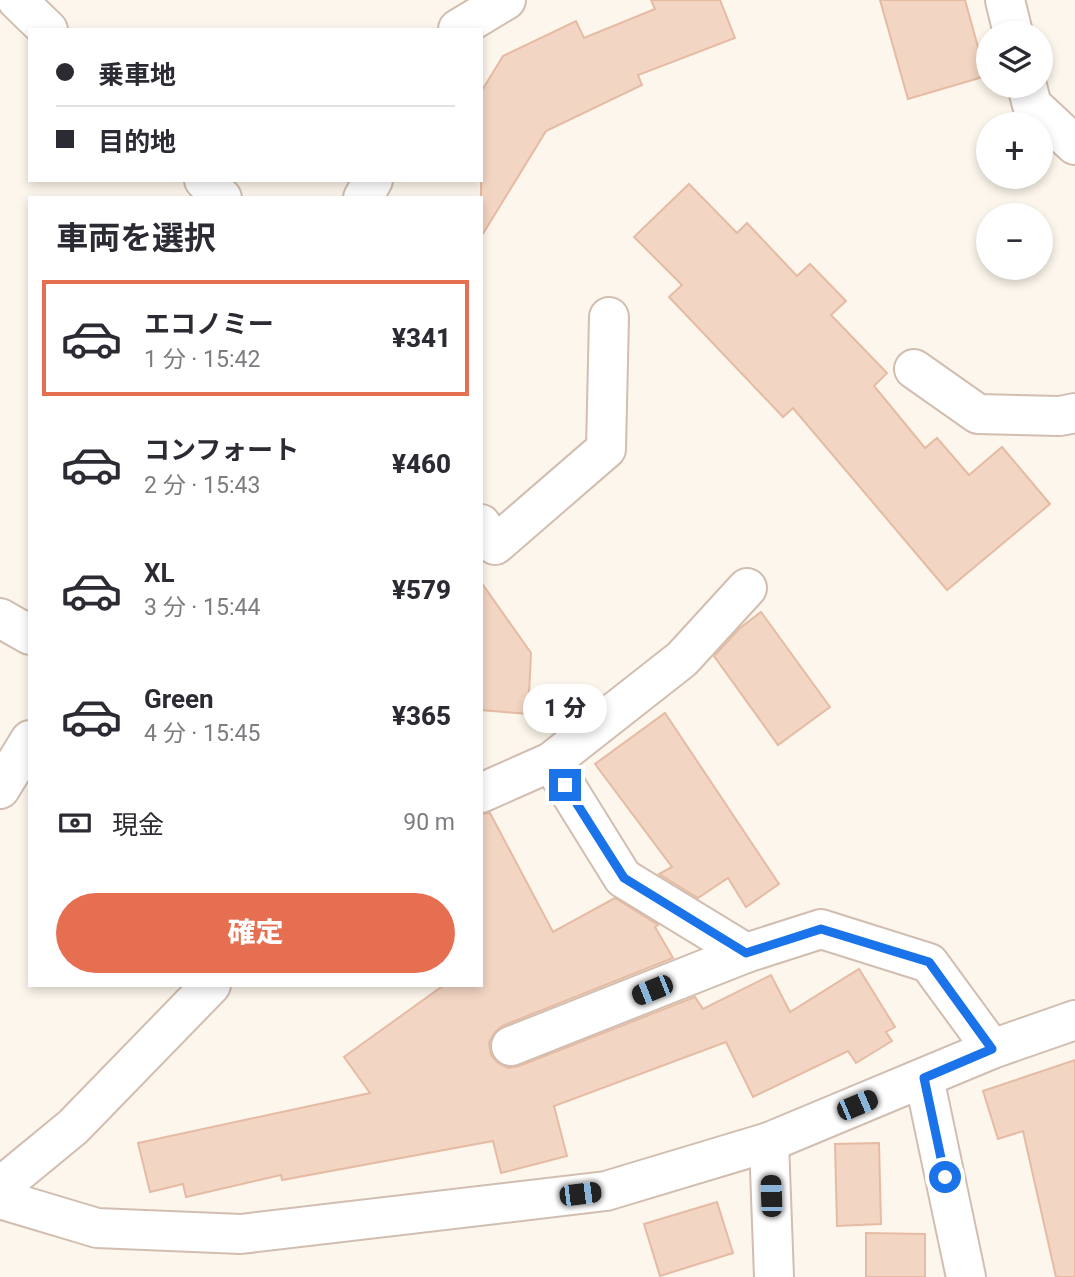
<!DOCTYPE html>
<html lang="ja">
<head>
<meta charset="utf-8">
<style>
	:root { --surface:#fff; --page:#f7f7f7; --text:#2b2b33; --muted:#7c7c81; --line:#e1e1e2; --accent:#e76f51 }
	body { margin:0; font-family:Roboto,"Noto Sans JP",sans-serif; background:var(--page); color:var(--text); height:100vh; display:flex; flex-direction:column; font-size:26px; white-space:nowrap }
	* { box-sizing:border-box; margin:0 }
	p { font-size:23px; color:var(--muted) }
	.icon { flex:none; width:38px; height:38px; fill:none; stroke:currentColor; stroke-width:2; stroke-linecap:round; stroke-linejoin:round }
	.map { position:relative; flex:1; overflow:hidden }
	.side { position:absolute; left:28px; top:196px; width:455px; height:791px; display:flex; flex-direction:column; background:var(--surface); border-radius:0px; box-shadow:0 4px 10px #0003 }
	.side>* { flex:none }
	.banner { position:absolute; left:28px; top:28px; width:455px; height:154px; border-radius:0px; box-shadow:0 4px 10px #0003; display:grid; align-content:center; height:154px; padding:0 28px; background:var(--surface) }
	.buttons { position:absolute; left:976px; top:21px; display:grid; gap:14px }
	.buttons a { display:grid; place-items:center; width:77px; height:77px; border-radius:50%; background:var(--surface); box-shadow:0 4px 10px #0003; font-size:35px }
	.end { position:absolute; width:32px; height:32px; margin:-16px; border:9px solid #1a73e8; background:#fff; box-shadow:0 0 0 4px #fff }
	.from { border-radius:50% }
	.bubble { position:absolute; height:49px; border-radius:24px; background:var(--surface); box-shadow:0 4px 10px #0003; font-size:23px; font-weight:800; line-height:49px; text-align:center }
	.car { position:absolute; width:21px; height:42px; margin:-21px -10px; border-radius:9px; box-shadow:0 0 5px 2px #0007; background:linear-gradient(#222 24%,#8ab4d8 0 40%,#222 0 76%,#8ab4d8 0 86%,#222 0) }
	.banner b { display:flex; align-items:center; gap:24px; height:66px; font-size:26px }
	.banner b+b { border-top:2px solid var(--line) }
	.banner i { width:18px; height:18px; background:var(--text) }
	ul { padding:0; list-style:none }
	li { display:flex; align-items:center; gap:21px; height:116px; margin:0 14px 10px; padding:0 14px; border:4px solid transparent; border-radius:0px }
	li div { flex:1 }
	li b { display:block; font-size:26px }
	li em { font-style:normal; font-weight:800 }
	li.on { border-color:var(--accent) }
	li>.icon { width:63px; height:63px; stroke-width:1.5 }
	h2 { padding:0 28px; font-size:32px; line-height:84px }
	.pay { display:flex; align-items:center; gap:18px; height:77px; padding:0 28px; font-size:26px }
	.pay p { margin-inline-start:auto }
	.primary-button { display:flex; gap:14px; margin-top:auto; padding:14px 28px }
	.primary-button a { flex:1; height:80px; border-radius:42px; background:var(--accent); color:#fff; font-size:28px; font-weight:800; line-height:80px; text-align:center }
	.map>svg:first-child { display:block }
</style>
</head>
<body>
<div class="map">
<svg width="1075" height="1277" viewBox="0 0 1075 1277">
	<rect width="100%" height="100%" fill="#fdf6ec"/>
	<g fill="#f3d5c3" stroke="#e6bba3" stroke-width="2">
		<path d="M651 0H720L735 38 638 75 642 85 546 131 481 237V92L503 56 576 21 584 38 655 9Z"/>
		<path d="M880 0H965L986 76 908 99Z"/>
		<path d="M689 184 737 233 747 223 797 276 810 264 846 301 831 315 887 373 874 386 925 448 937 438 969 475 1002 447 1050 504 947 590 793 408 783 417 669 297 682 285 634 237Z"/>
		<path d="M481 582 531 653 528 714 481 710Z"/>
		<path d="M761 612 830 707 778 745 714 656 740 628Z"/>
		<path d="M665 713 779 884 746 907 728 878 698 898 659 874 672 867 595 764Z"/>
		<path d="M490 813 553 932 615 898 658 925 655 927 673 958 502 1026 494 1033 489 1043 491 1055 498 1063 508 1068 519 1066 695 997 703 1009 771 975 790 1012 859 969 895 1027 886 1032 892 1041 856 1063 848 1051 753 1097 726 1042 554 1106 567 1156 501 1173 493 1141 282 1180 281 1175 186 1197 183 1184 150 1192 138 1143 370 1093 344 1057 444 985H481V814Z"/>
		<path d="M1075 1060V1277H1056L1023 1131 998 1139 983 1091Z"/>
		<path d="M879 1143 881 1224 837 1226 835 1144Z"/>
		<path d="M717 1202 733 1253 660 1276 644 1224Z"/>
		<path d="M866 1233 925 1234V1277H866Z"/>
	</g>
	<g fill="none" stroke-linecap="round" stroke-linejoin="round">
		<defs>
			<g id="minor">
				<path d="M17 0 48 30"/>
				<path d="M1005 0 1013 33"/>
				<path d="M458 29 506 0"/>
				<path d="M1027 86 1032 105 1075 145"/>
				<path d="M204 180 222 198"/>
				<path d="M363 198 373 180"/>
				<path d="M914 369 978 414 1060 416 1075 413"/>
				<path d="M481 524 495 545 606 449 609 317"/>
				<path d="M0 618 30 635"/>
				<path d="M551 762 623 878 746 953"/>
				<path d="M0 789 30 740"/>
				<path d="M481 793 551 762 682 659 747 588"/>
				<path d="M511 1046 746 953 821 929 929 963 992 1049"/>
				<path d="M924 1078 966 1277"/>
				<path d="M769 1142 774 1277"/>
				<path d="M0 1187 73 1127 211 985"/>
				<path d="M0 1199 97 1228 241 1234 606 1191 769 1142 992 1049 1075 1020"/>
			</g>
		</defs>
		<use href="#minor" stroke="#d1beb0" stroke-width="42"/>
		<use href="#minor" stroke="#fff" stroke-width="38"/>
	</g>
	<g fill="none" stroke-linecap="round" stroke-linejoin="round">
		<path stroke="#1a73e8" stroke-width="9" d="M565 785 624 878 746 953 821 929 929 962 992 1049 924 1078 945 1177"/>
	</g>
</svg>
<div class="buttons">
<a><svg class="icon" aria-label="layers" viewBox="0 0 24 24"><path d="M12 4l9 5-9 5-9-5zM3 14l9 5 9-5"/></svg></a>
<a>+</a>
<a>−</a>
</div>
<i class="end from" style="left:945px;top:1177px"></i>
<i class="end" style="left:565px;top:785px"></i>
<div class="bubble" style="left:523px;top:684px;width:84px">1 分</div>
<i class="car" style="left:652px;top:990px;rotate:248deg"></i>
<i class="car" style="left:857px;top:1105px;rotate:67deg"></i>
<i class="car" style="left:580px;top:1194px;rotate:83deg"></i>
<i class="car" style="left:771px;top:1196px;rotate:358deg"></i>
<div class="banner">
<b><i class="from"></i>乗車地</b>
<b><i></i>目的地</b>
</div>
<section class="side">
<h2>車両を選択</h2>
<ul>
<li class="on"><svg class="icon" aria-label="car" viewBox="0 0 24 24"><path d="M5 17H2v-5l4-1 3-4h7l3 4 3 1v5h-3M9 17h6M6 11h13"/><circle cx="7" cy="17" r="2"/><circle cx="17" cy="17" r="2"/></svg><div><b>エコノミー</b><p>1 分 · 15:42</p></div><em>¥341</em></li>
<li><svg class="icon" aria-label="car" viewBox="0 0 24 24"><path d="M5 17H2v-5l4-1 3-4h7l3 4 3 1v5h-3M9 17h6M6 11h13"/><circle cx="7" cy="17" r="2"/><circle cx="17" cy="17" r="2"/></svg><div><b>コンフォート</b><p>2 分 · 15:43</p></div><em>¥460</em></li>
<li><svg class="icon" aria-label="car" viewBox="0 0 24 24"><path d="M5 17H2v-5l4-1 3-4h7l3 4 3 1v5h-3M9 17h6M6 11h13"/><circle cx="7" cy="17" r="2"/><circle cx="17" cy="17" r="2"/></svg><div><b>XL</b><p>3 分 · 15:44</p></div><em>¥579</em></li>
<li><svg class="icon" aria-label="car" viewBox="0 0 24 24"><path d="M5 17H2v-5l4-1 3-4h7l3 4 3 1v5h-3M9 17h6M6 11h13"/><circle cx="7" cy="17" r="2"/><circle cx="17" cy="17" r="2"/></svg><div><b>Green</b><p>4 分 · 15:45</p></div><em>¥365</em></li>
</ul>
<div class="pay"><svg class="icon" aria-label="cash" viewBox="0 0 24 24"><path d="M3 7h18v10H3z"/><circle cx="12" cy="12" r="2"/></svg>現金<p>90 m</p></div>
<div class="primary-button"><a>確定</a></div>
</section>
</div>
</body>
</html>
